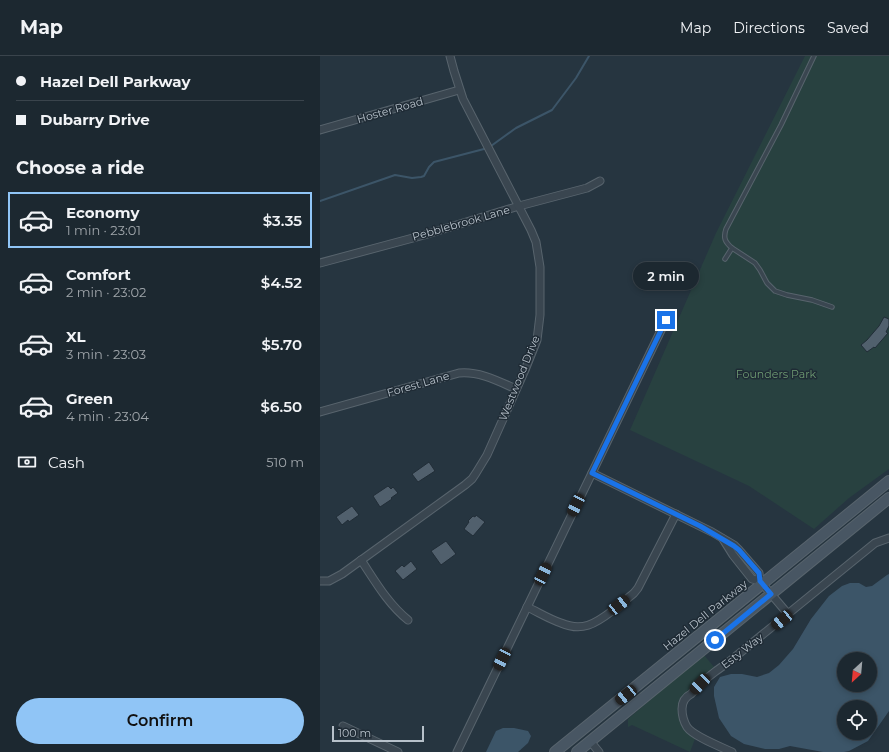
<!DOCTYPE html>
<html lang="en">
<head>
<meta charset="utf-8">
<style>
	:root { --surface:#1c2830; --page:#29343c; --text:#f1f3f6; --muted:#a0a6ab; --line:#3a444c; --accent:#90c5f6 }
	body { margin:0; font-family:Montserrat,sans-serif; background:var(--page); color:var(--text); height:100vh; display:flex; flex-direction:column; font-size:15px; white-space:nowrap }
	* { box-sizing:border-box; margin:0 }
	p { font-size:13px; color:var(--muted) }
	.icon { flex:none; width:22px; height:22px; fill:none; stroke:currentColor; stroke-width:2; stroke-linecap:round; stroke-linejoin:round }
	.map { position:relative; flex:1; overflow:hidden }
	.details { display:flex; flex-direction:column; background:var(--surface); width:320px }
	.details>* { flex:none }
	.banner { display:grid; align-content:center; height:88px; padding:0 16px; background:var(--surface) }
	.needle { width:26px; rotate:206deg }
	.buttons { position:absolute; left:517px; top:596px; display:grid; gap:8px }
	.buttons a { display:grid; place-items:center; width:40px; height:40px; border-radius:50%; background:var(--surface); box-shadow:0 2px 6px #0003,0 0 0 1px var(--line); font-size:20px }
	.scale { position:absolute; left:12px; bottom:10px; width:92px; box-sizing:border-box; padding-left:4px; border:2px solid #b7c1ca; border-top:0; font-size:11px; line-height:14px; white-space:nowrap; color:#b7c1ca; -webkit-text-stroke:3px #1f2b35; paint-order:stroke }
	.end { position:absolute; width:18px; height:18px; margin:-9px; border:5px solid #1a73e8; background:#fff; box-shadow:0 0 0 2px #fff }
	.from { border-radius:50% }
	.bubble { position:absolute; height:28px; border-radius:14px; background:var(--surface); box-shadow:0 2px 6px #0003,0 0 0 1px var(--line); font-size:13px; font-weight:600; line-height:28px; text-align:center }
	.car { position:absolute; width:12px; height:24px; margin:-12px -6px; border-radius:5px; box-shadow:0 0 3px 1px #0007; background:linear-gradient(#222 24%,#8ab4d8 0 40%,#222 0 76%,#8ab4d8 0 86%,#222 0) }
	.banner b { display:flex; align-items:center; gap:14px; height:38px; font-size:15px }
	.banner b+b { border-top:1px solid var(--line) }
	.banner i { width:10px; height:10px; background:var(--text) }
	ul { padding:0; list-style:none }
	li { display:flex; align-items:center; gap:12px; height:56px; margin:0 8px 6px; padding:0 8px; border:2px solid transparent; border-radius:0px }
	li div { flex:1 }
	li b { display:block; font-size:15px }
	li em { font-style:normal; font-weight:600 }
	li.active { border-color:var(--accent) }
	li>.icon { width:36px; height:36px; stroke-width:1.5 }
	h2 { padding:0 16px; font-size:18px; line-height:48px }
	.pay { display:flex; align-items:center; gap:10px; height:44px; padding:0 16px; font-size:15px }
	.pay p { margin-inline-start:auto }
	.action { display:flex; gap:8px; margin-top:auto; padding:8px 16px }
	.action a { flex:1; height:46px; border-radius:24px; background:var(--accent); color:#111; font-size:16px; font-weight:600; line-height:46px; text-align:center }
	header { display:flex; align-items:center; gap:24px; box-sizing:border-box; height:56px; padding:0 20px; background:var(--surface); border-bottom:1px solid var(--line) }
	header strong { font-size:19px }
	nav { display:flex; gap:22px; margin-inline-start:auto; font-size:14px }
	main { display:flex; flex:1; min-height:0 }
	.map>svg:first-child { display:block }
</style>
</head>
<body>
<header>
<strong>Map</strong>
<nav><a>Map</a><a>Directions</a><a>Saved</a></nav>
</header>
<main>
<section class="details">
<div class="banner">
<b><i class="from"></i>Hazel Dell Parkway</b>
<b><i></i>Dubarry Drive</b>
</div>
<h2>Choose a ride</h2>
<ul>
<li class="active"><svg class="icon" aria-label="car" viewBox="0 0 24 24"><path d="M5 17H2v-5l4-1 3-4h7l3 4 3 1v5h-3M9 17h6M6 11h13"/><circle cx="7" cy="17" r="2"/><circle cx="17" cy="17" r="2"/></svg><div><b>Economy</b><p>1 min · 23:01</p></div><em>$3.35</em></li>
<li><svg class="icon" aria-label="car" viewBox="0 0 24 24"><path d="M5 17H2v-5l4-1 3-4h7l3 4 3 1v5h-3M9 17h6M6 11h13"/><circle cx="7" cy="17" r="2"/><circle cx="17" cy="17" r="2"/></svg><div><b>Comfort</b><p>2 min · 23:02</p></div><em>$4.52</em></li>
<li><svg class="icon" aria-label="car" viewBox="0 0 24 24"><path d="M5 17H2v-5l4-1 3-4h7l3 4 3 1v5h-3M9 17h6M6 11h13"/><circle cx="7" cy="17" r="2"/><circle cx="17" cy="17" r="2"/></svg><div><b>XL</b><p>3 min · 23:03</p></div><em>$5.70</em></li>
<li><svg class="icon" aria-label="car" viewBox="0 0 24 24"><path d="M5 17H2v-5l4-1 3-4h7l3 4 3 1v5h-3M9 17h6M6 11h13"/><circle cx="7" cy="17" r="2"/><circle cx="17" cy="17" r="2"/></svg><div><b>Green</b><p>4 min · 23:04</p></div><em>$6.50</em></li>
</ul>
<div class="pay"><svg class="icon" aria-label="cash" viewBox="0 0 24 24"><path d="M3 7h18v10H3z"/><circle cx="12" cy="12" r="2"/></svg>Cash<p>510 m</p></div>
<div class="action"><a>Confirm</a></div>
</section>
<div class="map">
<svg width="569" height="696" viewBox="0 0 569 696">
	<rect width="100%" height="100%" fill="#263540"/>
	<g fill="#284140">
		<path d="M485 0H569V413L529 442 494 473 429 430 310 374 396 177Z"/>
		<path d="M384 599 394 611 383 620 366 637 360 647 358 655 363 672 375 683 370 696 312 669 308 671V663L351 626Z"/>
	</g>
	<g fill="#3c5568" fill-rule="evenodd">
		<path d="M569 518V655L548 685 529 695 524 696H503L470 690 459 693H445L424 688 411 680 399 662 394 640V631L400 621 411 618H422L437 621 449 617 459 609 473 593 491 563 509 540 522 530 530 527H539L546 531 552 530 567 519ZM524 603H550V629H524ZM524 651H550V677H524Z"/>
		<path d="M183 672H194L208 675 211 680 208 687 198 696H166L176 675Z"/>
	</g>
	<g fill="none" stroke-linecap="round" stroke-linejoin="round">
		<g stroke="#3c5568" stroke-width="2">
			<path d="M171 90 196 72 232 54 256 22 269 0"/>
			<path d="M0 145 75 119 92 122 101 121 104 120 109 111 114 106 164 93"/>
		</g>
	</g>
	<g fill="#51606d" stroke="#212d37">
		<path d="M564 261 569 263V270L566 276 568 277 555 292 554 291 547 296 541 289 547 284 559 270Z"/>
		<path d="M109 406 115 415 98 426 92 418Z"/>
		<path d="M68 430 71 433 73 431 78 437 71 442 72 443 60 451 53 440Z"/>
		<path d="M32 450 39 459 29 466 28 464 22 469 16 461Z"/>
		<path d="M156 459 165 466 153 480 144 473 149 466 148 465 153 460 155 461Z"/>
		<path d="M126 485 136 498 121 509 111 495Z"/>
		<path d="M91 505 97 513 83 524 75 515 82 509 84 511Z"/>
	</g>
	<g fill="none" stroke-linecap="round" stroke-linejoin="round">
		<defs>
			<g id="service">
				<path d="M412 192 435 207 440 214 447 227 455 235 467 239 492 244 512 251"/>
				<path d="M405 203 412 192C405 186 403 182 406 173L461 69 494 0"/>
			</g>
			<g id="minor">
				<path d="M0 74 139 34"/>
				<path d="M0 207 104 179 199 150 267 132 280 125"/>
				<path d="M0 356 139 317C159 315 178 325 196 333"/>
				<path d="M272 417 392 476 414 489 419 494 439 517 440 525 468 558"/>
				<path d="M403 483 413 499 432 523 440 525"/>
				<path d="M41 504C55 525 68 548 88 564"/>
				<path d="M0 525H9L22 518 145 429 152 423 156 417 167 399 205 314 217 284 220 259V211L216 186 211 174 143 43 134 15 130 0"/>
				<path d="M207 551C218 556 229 563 241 567 262 576 275 568 292 555 299 549 307 543 314 537L318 532 356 458"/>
				<path d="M23 670 78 696"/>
				<path d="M270 685 279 696"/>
				<path d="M137 696 346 264"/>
				<path d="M412 696C401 691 373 680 367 671 364 666 362 659 362 653 362 646 365 641 371 638L387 622 396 615 410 605 555 487 569 482"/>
			</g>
			<g id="secondary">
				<path d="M235 696 569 425"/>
				<path d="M257 696 569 442"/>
			</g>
		</defs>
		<use href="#service" stroke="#58646d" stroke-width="5.5"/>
		<use href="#minor" stroke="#58646d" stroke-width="9"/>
		<use href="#secondary" stroke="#58646d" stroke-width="12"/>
		<use href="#service" stroke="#3a4650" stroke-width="3.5"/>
		<use href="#minor" stroke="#3a4650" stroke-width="7"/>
		<use href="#secondary" stroke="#485663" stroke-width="10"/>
	</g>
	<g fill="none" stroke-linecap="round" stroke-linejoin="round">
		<path stroke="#1a73e8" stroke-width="5" d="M346 264 272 417 380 470 414 490 419 494 439 517 440 525 451 538 395 584"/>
	</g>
	<g text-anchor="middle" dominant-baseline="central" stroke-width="3" stroke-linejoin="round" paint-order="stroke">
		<g font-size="11" fill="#b7c1ca" stroke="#1f2b35">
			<text transform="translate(70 54) rotate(-16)">Hoster Road</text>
			<text transform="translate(141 167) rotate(-16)">Pebblebrook Lane</text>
			<text transform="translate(199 322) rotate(-68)">Westwood Drive</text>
			<text transform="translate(98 328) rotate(-16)">Forest Lane</text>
			<text transform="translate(385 559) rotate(-39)">Hazel Dell Parkway</text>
			<text transform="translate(422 595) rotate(-38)">Esty Way</text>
		</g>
		<g font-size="11" fill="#6e9b72" stroke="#1f2b35">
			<text x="456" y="318">Founders Park</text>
		</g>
	</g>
</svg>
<div class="buttons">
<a><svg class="needle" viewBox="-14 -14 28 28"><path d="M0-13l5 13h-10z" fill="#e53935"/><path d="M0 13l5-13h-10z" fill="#a0a6ab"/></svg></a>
<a><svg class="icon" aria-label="locate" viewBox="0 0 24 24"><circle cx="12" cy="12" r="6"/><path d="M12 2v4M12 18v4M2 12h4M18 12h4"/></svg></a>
</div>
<div class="scale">100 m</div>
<i class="end from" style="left:395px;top:584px"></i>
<i class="end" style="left:346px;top:264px"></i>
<div class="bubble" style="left:313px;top:206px;width:66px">2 min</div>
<i class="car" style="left:256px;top:449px;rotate:206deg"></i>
<i class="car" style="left:223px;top:518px;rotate:26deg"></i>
<i class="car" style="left:299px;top:549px;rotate:52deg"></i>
<i class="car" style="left:462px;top:564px;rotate:231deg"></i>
<i class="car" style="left:182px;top:603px;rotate:206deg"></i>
<i class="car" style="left:380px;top:628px;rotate:224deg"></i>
<i class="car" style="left:306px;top:639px;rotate:231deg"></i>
</div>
</main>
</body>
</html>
